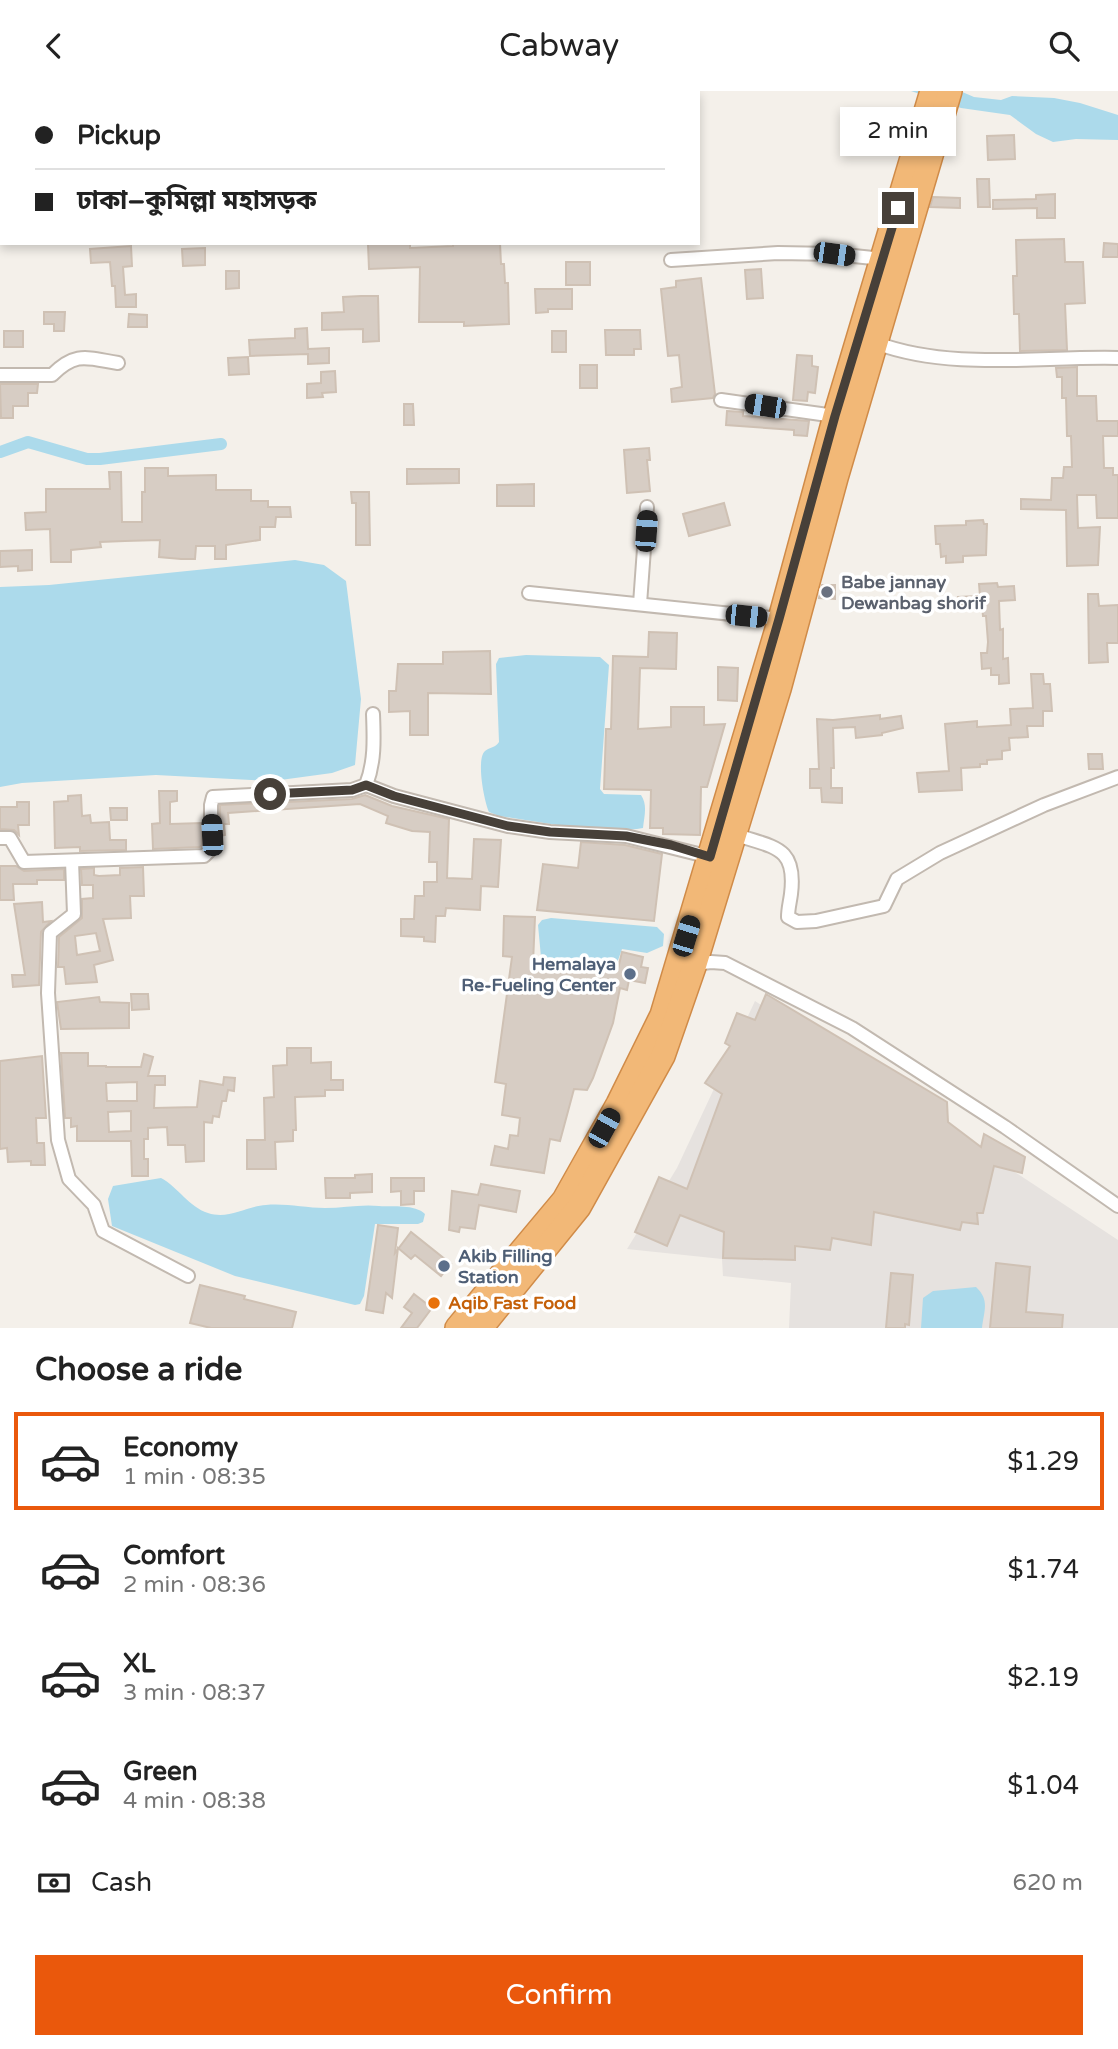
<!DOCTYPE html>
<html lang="en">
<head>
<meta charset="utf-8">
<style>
	:root { --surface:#fff; --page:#f2f2f2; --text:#222; --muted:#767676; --line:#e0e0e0; --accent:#ea580c }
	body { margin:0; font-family:"Varela Round","Noto Sans Bengali",sans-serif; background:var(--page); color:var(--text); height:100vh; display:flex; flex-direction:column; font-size:26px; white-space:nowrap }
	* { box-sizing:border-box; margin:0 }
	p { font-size:23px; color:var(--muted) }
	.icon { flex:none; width:38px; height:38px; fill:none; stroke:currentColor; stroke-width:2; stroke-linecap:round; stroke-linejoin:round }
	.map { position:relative; height:1237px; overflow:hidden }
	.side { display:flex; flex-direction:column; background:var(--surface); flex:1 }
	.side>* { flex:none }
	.hud { position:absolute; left:0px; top:0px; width:700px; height:154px; box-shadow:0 4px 10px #0003; display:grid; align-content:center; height:154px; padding:0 35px; background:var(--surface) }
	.end { position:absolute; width:32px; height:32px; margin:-16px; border:9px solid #474039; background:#fff; box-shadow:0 0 0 4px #fff }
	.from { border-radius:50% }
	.bubble { position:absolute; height:49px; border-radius:0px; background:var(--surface); box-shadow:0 4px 10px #0003; font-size:23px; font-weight:600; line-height:49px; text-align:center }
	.car { position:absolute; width:21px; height:42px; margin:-21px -10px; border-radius:9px; box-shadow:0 0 5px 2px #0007; background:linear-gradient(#222 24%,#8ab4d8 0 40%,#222 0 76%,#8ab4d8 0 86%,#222 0) }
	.hud b { display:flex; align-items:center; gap:24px; height:66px; font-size:26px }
	.hud b+b { border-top:2px solid var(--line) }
	.hud i { width:18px; height:18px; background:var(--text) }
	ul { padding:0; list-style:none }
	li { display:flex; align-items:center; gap:21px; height:98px; margin:0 14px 10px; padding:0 21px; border:4px solid transparent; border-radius:0px }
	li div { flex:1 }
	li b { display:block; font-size:26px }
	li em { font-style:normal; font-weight:600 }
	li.selected { border-color:var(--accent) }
	li>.icon { width:63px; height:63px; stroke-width:1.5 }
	h2 { padding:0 35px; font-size:32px; line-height:84px }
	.pay { display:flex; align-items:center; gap:18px; height:77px; padding:0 35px; font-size:26px }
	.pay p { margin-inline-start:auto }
	.primary-button { display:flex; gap:14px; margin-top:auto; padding:14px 35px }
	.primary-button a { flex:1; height:80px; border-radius:0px; background:var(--accent); color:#fff; font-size:28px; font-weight:600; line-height:80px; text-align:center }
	header { display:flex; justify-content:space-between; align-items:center; height:91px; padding:0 35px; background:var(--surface); font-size:32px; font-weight:600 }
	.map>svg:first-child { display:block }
</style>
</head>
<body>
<header><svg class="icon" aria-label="back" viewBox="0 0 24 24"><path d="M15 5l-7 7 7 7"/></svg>Cabway<svg class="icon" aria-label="search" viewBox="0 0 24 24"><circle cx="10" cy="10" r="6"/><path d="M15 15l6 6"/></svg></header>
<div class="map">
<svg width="1118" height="1237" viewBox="0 0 1118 1237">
	<rect width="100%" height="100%" fill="#f4f0ea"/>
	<path fill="#e6e2df" d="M755 910 1118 1149V1237H789L791 1192 723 1185 722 1168 627 1158 677 1077Z"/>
	<g fill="#acdaeb">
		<path d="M911 0H960L974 6 1001 9 1012 5 1054 7 1080 12 1118 24V49L1076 48 1053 51 1036 43 1010 24 961 17Z"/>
		<path d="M295 469 324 474 346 490 361 608 355 674 332 682 273 690 156 684 22 692 0 696V496L49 494Z"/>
		<path d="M526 564 600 566 609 574 600 698 604 703 641 704C648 714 644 726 643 737 604 744 540 731 499 725L489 721C484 710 476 668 485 660 490 656 495 657 499 651L496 573 499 567Z"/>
		<path d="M551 827 657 836 664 843 663 855 647 862 622 858 616 875 613 876 547 870 541 866 538 834 542 829Z"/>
		<path d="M161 1087C178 1096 189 1116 208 1122 229 1129 246 1115 266 1114 285 1112 305 1117 325 1117 343 1117 361 1113 379 1115 393 1116 415 1113 425 1123L423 1131 418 1133H375L364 1205 360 1213 355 1214 235 1185 112 1135 108 1108 113 1095Z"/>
		<path d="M976 1196C990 1209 984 1220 982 1237H921L923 1207 933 1200Z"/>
	</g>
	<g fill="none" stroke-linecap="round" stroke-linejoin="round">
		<path stroke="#acdaeb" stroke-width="12" d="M0 361 28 351 87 368H100L221 353"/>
	</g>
	<g fill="#d7cdc4" stroke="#cfc1b4" stroke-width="2" fill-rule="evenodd">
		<path d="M1014 44 1015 68 988 69 987 45Z"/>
		<path d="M977 88H989L990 116H978Z"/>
		<path d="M1055 103V127H1037V117L993 118V109L1036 108V104Z"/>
		<path d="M933 106 960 107V117L930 116Z"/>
		<path d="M1064 148 1065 171H1083L1085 212 1065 213 1067 259 1020 260 1019 223H1014L1013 185H1017L1016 149Z"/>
		<path d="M410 152V157L453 155V152H500L501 173H504L505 192H508L509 233 464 235V231H419L420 176 369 178 368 153Z"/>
		<path d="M1104 152 1118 153V166H1103Z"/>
		<path d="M131 155 132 175 123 176 125 204 136 203V216H116L115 195H112L110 171 91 172 90 158Z"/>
		<path d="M205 157V174L183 175 182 158Z"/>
		<rect x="566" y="171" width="24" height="23"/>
		<path d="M761 178 763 207 747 208 745 179Z"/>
		<path d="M226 180H239V197L226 198Z"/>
		<path d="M701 187 715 303 713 307 672 311 671 298 682 296 679 264 668 265 661 198 676 196V190Z"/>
		<path d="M535 198H572V218H548V221L536 222Z"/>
		<path d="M361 205H378L379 250 363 251V238L322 239V222L344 221 343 206Z"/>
		<path d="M44 221H65L64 240H54V233H44Z"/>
		<path d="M129 223 147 224V236H128Z"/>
		<path d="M307 237 308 258 329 257V272L308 273V263L250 265 249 249 295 247V238Z"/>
		<path d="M605 239H640L641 258H634V264H606Z"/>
		<rect x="4" y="240" width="19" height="16"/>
		<rect x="552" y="240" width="14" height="21"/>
		<path d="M797 264 812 265V275L818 276 815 302 808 301 807 310 793 309Z"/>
		<path d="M248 266 249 283 229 284 228 267Z"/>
		<rect x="580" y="274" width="17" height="23"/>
		<path d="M1077 276V305H1096L1097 330H1118V345H1103L1104 377H1113V384H1118V427H1097L1096 404H1077L1078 437 1100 436 1098 474 1067 475 1066 419 1021 418V408L1051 409 1052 387H1063L1064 376H1072L1071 345H1067L1066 307H1062V286H1057L1056 277Z"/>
		<path d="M335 280 336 301 322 302 323 306 307 307V293L321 292V281Z"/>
		<path d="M0 293H38L37 302H28V315H13V327H1Z"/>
		<path d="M404 313H413L414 334H404Z"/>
		<path d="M727 320 743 321V325L809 330 807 345 794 344V339L726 334Z"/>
		<path d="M649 357 650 369H647L650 400 627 402 624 359Z"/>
		<path d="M145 377H168V385L216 384V399H251V410H268V416H290L291 426H276L275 436H260V449L226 454V468H215V455H196L195 468H181L159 466 160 449 125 450 100 451 101 456 71 459V471H51L50 438 26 439 25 422 46 421V398H110L109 381H121L122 431H142V401H145Z"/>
		<path d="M407 378H459V392L407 393Z"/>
		<path d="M534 393V415H497V394Z"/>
		<path d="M351 401H369L370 454H356V412H352Z"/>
		<path d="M724 412 730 434 689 445 683 423Z"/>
		<path d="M983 429 984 433H987L986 464 963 465V471L946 472V465L941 466 940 453H936L935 435 966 434V430Z"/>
		<path d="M32 459V479L18 480V475L0 476V460Z"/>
		<path d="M997 492 998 496 1014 495 1015 509 999 510 1000 539 1003 538V568L1008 567 1009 592 999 593V584H991V577L982 578 981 562H987L988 551 986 525H983L982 515 959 516 958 506 980 505 979 493Z"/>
		<path d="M822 494H835V508L819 507Z"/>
		<path d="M1088 503H1098L1099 515 1118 514V552H1107L1108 571 1089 572Z"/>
		<path d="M649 541 677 542 676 578 640 577 638 638 671 636V616H704V634L725 633 707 696H701L700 744 663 743V737H650L651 699 604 698 606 638H611L613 565 648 566Z"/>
		<path d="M490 560 491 603 428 602V644H410V620L389 621V600H396L398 573H443V561Z"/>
		<path d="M718 576 738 577 737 610 718 609Z"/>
		<path d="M1031 583H1043L1044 593H1050L1052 620H1043V635H1027L1028 646 1009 647 1010 659 1002 660V668L987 669V673H980V676L961 677 962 699 919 701 917 682 949 680 945 633 977 630V636L1011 634 1010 618 1033 617Z"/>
		<path d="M880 624V628L901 625 903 637 882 642V644L856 647 855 636 833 637 834 677H831V697H842V712L822 711 821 697H810V678H819L817 628 833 629Z"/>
		<path d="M1088 663H1102L1103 678H1089Z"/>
		<path d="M159 700H177V710L170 711V733L202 732V754L200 756 153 758 152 733 160 732Z"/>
		<path d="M81 704 82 725 90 724 91 732 109 731 110 749H126V759L80 760V756L55 757 54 711 68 710V705Z"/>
		<path d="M365 704 392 715 449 728 447 787 472 788 474 748 501 749 498 796 481 795 480 819 446 817 445 825H436L435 851 424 850V846L401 845V828H414L415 805H424V791H437V771H429L430 741 412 740 386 732 388 725 360 713 228 722 229 733H224L225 744 220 745V714L352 708Z"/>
		<path d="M17 711H29V734H18L19 744 14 739 0 738V716H17Z"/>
		<path d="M110 717H127V729H111Z"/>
		<path d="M581 751 625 754 662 763 654 830 537 819 543 773 578 777Z"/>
		<path d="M0 775H16L24 780 64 778V789H37V793H13L14 809H0Z"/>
		<path d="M143 776 144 805H130L131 827 103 828 113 869 94 874 97 891 66 893 64 876H58L59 846 82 827V808L93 807V794H82L81 778 94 777V784L99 785 120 784V777ZM96 842 100 860 77 864 75 845Z"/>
		<path d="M42 811 43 831 51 830 41 841 39 894 13 896 12 884H25L14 813Z"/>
		<path d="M504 825 535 826 533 872 618 878 622 861 643 866 641 876 648 877 645 892 629 889 627 899 620 897 613 932 593 987 587 999 574 998 560 1050 550 1048 544 1082 491 1074 495 1055 508 1058 510 1044 518 1045 520 1027 502 1024 506 993 495 991 512 866 503 865Z"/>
		<path d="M131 903H148L149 918 132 919Z"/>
		<path d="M766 903 947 1011 948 1031 981 1056 984 1043 1025 1066 1022 1082 994 1075 983 1122H977L978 1133 962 1131 960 1139 874 1121 871 1154 832 1147 830 1159 795 1155V1169L723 1167 724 1141 680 1124 667 1155 635 1141 659 1086 687 1098 722 1003 705 992 730 955 725 952 737 922 755 929Z"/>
		<path d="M99 906 100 911 129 912V937L61 938 57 911Z"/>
		<path d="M287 957H311V972L331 971V989H343V999H325V1005L295 1006 296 1039H293V1050L275 1051 276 1078H247V1049H265L264 1007 274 1006 273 975 287 974Z"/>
		<path d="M61 962H88V975H106V976H141L144 963 153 966 148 985H165V994H155L154 1017 197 1016 200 990 223 994 224 986 235 987 234 1000 228 999 226 1010H222L219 1026 213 1025 212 1032 204 1031V1070L186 1071 185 1054H168L167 1036 148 1037V1048H144V1068H148V1085H132L131 1050H77V1035L71 1036V1027H65ZM137 991V1010H107L106 992ZM131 1020V1040L109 1041 108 1021Z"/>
		<path d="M42 965 46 1027H36L37 1052H44L45 1074H31V1070L8 1071 7 1057 0 1058V970Z"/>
		<path d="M372 1083V1101L350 1102V1107H326L325 1087H355V1084Z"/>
		<path d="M391 1087H424V1100H414V1113L401 1114V1100L391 1101Z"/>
		<path d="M481 1093 520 1100 516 1121 479 1114 475 1138 460 1136 459 1141 449 1139 452 1100 478 1104Z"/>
		<path d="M378 1134 398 1137 395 1162 411 1141 451 1173 441 1185 415 1164 411 1168 398 1157 392 1207 386 1202 383 1222 366 1219Z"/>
		<path d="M996 1172 1030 1176 1026 1221 1063 1224 1062 1237H990Z"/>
		<path d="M891 1182 913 1184 909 1234 905 1233V1237H886Z"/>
		<path d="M200 1194 245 1205 244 1208 296 1221 292 1237H211L190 1232Z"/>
		<path d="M414 1203 432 1217 417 1237H401L412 1222 404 1216Z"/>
	</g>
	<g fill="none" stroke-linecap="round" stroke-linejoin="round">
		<defs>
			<g id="street">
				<path d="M92 2 93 0"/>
				<path d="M671 169 778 162 834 163 883 168"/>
				<path d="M876 252C952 280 1039 265 1118 267"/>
				<path d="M0 284H52C76 260 87 267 118 272"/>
				<path d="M721 309 835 325"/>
				<path d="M529 502 780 528"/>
				<path d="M640 513 647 416"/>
				<path d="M366 694 394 705 508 735 550 741 626 745 710 766"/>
				<path d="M734 743C773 757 797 754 791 803 790 811 788 818 788 826L797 831 816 830 884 815 897 788 940 762 1044 714 1118 686"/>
				<path d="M0 747H10L24 771 204 765 211 758V714L213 706 352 699 366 694C375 671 374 648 373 623"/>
				<path d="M72 770 74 823 50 842 48 902 58 1049 69 1088 94 1114 103 1140 188 1185"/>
				<path d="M695 873 711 871 725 872 852 937 1005 1036 1118 1115"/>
			</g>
			<g id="highway">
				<path d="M457 1237 564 1109 618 1013 662 924 780 528 835 325 932 0"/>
				<path d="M481 1237 579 1116 663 965 695 873 779 598 836 387 950 0"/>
			</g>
		</defs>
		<use href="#street" stroke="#c2b9b0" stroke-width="16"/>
		<use href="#highway" stroke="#d08b48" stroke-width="26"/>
		<use href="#street" stroke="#fff" stroke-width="12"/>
		<use href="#highway" stroke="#f2b877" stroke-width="23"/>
	</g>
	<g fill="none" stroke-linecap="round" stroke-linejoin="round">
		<path stroke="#474039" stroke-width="9" d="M270 703 352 699 366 694 394 705 508 735 550 741 626 745 671 754 710 766 779 528 835 325 898 117"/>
	</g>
	<circle fill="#6b7280" stroke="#fff" stroke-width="2.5" cx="827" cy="501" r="7"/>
	<g fill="#5c6f8a" stroke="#fff" stroke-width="2.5">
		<circle cx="630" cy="883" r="7"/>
		<circle cx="444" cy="1175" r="7"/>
	</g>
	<circle fill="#e8710a" stroke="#fff" stroke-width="2.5" cx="434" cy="1212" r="7"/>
	<g text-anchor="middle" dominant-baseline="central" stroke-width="7" stroke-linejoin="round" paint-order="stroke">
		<g font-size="18" font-weight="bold" fill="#5b616d" stroke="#fff" text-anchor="start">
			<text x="841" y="491">Babe jannay<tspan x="841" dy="21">Dewanbag shorif</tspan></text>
		</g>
		<g font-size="18" font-weight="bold" fill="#4e5e75" stroke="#fff" text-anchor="end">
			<text x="616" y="873">Hemalaya<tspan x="616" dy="21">Re-Fueling Center</tspan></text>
			<text x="458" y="1165" text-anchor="start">Akib Filling<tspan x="458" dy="21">Station</tspan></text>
		</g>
		<g font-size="18" font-weight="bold" fill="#c56008" stroke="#fff" text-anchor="start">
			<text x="448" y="1212">Aqib Fast Food</text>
		</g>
	</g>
</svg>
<i class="end from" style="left:270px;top:703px"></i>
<i class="end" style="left:898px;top:117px"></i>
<div class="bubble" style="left:840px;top:16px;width:116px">2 min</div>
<i class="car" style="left:834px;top:163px;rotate:98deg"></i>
<i class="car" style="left:765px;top:315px;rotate:279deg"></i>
<i class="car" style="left:646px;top:440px;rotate:4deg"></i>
<i class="car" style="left:746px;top:525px;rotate:96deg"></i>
<i class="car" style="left:212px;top:744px;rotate:357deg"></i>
<i class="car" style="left:686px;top:845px;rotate:17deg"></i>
<i class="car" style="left:604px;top:1037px;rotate:29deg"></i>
<div class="hud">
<b><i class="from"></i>Pickup</b>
<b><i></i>ঢাকা–কুমিল্লা মহাসড়ক</b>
</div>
</div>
<section class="side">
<h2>Choose a ride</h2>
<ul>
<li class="selected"><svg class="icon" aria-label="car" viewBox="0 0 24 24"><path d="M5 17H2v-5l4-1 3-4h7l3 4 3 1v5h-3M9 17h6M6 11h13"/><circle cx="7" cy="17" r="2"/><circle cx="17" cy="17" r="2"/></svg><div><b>Economy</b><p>1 min · 08:35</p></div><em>$1.29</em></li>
<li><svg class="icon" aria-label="car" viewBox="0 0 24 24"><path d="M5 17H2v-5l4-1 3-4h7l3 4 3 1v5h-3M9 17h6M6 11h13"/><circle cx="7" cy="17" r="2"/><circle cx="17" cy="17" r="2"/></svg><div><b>Comfort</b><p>2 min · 08:36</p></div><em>$1.74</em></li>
<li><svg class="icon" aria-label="car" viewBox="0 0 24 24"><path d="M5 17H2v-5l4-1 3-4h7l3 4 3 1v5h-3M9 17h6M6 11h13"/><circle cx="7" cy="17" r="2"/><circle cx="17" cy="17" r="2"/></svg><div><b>XL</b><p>3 min · 08:37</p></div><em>$2.19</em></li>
<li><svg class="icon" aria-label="car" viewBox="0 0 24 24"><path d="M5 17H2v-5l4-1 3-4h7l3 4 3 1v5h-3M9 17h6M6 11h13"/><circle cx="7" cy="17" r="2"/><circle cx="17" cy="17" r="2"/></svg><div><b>Green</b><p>4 min · 08:38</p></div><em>$1.04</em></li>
</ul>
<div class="pay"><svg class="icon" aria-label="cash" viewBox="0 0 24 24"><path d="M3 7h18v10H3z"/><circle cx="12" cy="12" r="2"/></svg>Cash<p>620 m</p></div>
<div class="primary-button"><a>Confirm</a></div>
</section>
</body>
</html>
